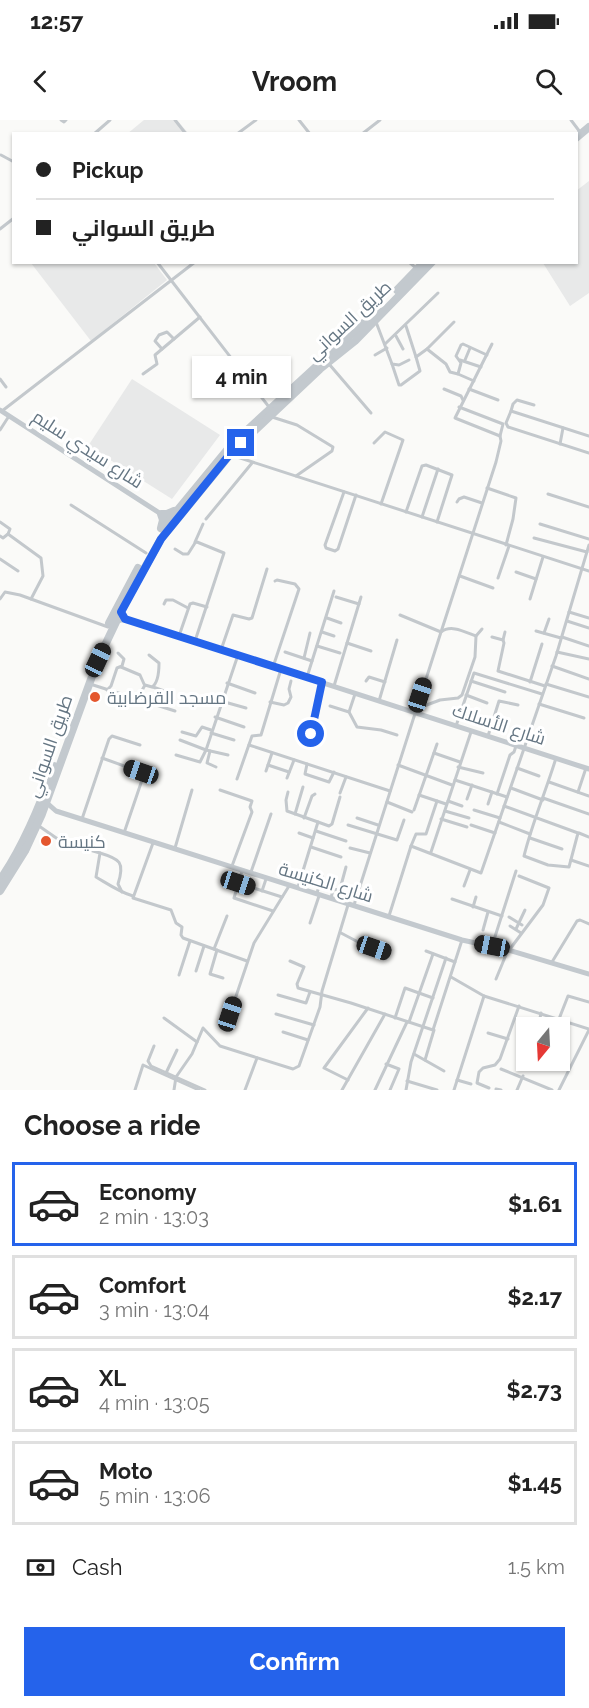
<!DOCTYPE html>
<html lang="en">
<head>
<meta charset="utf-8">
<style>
	:root { --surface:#fff; --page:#f6f6f6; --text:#222; --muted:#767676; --line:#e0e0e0; --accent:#2563eb }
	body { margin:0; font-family:Raleway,Cairo,sans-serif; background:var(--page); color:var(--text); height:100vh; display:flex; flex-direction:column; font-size:22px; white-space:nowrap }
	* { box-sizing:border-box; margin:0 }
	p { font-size:20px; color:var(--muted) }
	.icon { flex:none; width:33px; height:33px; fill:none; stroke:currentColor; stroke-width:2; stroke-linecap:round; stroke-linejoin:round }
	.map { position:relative; height:970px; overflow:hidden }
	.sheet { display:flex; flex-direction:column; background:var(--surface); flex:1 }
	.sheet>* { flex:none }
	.hud { position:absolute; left:12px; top:12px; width:566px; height:132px; border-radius:0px; box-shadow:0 2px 4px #0004; display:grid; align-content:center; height:132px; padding:0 24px; background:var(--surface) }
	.needle { width:39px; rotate:198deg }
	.fabs { position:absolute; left:516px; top:897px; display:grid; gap:12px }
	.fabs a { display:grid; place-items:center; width:54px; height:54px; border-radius:0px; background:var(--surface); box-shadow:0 2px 4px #0004; font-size:30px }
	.end { position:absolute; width:27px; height:27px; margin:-14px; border:8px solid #2563eb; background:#fff; box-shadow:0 0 0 3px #fff }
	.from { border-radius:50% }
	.bubble { position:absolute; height:42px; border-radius:0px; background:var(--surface); box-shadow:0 2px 4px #0004; font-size:20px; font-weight:700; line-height:42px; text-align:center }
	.car { position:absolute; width:18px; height:36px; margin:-18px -9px; border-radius:8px; box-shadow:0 0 4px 2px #0007; background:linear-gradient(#222 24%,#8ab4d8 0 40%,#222 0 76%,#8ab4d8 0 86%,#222 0) }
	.hud b { display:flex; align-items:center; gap:21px; height:57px; font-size:22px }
	.hud b+b { border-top:2px solid var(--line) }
	.hud i { width:15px; height:15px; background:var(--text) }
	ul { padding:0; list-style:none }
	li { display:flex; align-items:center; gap:18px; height:84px; margin:0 12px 9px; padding:0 12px; border:3px solid var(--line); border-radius:0px }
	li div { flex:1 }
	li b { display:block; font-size:22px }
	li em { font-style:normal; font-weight:700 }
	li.current { border-color:var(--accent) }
	li>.icon { width:54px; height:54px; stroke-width:1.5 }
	h2 { padding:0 24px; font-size:27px; line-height:72px }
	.pay { display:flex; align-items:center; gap:15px; height:66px; padding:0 24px; font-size:22px }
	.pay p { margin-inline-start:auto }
	.cta { display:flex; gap:12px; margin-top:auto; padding:12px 24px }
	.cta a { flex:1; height:69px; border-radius:0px; background:var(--accent); color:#fff; font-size:24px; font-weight:700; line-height:69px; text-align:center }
	.status { display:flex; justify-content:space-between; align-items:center; height:42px; padding:0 30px; background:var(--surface); direction:ltr }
	.status svg { height:16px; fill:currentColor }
	header { display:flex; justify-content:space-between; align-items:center; height:78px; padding:0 24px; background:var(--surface); font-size:27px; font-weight:700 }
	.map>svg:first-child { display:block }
</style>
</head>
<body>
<div class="status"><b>12:57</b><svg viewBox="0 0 49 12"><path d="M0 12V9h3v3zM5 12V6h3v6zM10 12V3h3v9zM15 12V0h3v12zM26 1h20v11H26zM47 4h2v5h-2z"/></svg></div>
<header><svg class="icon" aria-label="back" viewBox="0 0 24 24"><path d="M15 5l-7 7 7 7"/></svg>Vroom<svg class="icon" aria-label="search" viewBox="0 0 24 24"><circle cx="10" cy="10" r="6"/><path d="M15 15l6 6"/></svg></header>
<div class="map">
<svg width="589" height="970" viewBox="0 0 589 970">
	<rect width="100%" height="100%" fill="#fafaf8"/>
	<g fill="#e8e9e9">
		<path d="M144 0H177L188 13 127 14Z"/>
		<path d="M589 61V173L570 186 543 143 576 142V71Z"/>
		<path d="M31 143H154L167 160 91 221Z"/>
		<path d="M132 259 220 315 172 379 88 326Z"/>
	</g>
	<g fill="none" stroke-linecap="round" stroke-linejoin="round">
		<g stroke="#c3c8cc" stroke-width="3">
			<path d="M61 0 64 2 66 0"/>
			<path d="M175 0 186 14"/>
			<path d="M299 0 310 14"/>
			<path d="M571 0 580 12"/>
			<path d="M94 14 110 0"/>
			<path d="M237 14 256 0"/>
			<path d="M362 14 380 0"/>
			<path d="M1 35 14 42"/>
			<path d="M0 109 14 98"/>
			<path d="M157 142 269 287"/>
			<path d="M409 142 416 148"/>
			<path d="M376 202 392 244 399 245 409 240"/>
			<path d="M406 206 416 237 427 229 454 202"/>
			<path d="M396 216 403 229"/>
			<path d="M385 224 438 173"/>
			<path d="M492 224 455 298 500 316"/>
			<path d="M162 229 155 221 159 215 167 212 174 219"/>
			<path d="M427 229 446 244 450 252 458 254"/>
			<path d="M375 235 387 228"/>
			<path d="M460 240 481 247"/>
			<path d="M465 240 470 228"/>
			<path d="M329 244 371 293"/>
			<path d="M392 244 399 265H401L420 251 416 237"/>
			<path d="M143 254 157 244 155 235 200 197"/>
			<path d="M0 259 6 267"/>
			<path d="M474 261 458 254 461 243 456 236 461 225 463 224 487 235"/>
			<path d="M444 269 461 276 463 280"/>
			<path d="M469 269 498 280"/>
			<path d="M2 291 195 142"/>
			<path d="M511 291 513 284 517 280 534 285"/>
			<path d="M272 297 297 305 333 327 332 331 296 356"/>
			<path d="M0 310 9 296"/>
			<path d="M589 316 511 291 506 303 508 307 589 333"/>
			<path d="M374 323 385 312 403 320 381 384"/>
			<path d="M560 324 563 308"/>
			<path d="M231 335 589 451"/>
			<path d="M487 368 516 378 513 399 506 425"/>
			<path d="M344 372 325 425 326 428 335 431 338 429 356 375"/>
			<path d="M548 374 589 387"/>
			<path d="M457 382 459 379 464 377 482 383"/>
			<path d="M71 385 146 433"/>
			<path d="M406 392 422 346 426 345 452 355 437 402"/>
			<path d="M422 397 438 349"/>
			<path d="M206 399 252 343"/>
			<path d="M0 402 10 409 8 414"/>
			<path d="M540 404 589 419"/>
			<path d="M0 416 3 418 8 414 41 438 43 456 31 479"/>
			<path d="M534 418 587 432"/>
			<path d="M195 422 203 404"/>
			<path d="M175 429 183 434H188L195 423 197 422 224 433 195 521"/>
			<path d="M0 439 18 451"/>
			<path d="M516 452 536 459"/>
			<path d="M460 456 493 468"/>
			<path d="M498 458 509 426"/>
			<path d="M336 477 359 484"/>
			<path d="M0 479 5 472 20 475 108 507"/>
			<path d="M530 479 543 437"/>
			<path d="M164 484 166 480H173L188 488"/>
			<path d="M569 492 589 498"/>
			<path d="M400 495 441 512 496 342 501 321 500 316 503 304 459 287"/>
			<path d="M327 498 341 503"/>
			<path d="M567 501 589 508"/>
			<path d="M536 511 561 518"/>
			<path d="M322 512 334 516"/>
			<path d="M544 513 549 499"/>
			<path d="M179 516 190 484 193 483 207 487"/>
			<path d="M492 517 503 520 504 523 498 551 545 566"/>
			<path d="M562 517 589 526"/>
			<path d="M503 520 505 512"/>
			<path d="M347 523 371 531"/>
			<path d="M317 526 340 533"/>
			<path d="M221 530 233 495 249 499 252 498 267 449"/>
			<path d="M285 532 312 541"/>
			<path d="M557 532 589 539"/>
			<path d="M304 538 310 513"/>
			<path d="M552 546 589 559"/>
			<path d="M121 547 140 555 144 564"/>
			<path d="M273 547 299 469 295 464 277 460 275 461"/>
			<path d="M307 557 334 471"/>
			<path d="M366 561 369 557 385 562"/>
			<path d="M471 561 505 572"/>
			<path d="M530 562 542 524"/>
			<path d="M227 563 255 573"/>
			<path d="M90 564 175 591"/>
			<path d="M546 564 589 577"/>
			<path d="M334 566 361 477"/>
			<path d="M153 567 167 572"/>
			<path d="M107 570 111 566 117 548 122 546 124 539 118 533"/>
			<path d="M466 575 487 583"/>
			<path d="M135 578 140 574 145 565 152 567C158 563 159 550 159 543L149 535"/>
			<path d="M221 581 246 588"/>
			<path d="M379 581 397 520"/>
			<path d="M270 582 284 585 288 583 291 577 289 569 291 561"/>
			<path d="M539 584 584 598"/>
			<path d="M330 586 349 592 357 607 381 610 397 615"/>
			<path d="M416 589 440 580 458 578 462 575 475 537 476 516 482 509"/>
			<path d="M349 592 355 574"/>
			<path d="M215 597 244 607"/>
			<path d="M456 606 474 553 542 574"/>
			<path d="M182 612 196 616 202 607 211 610"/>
			<path d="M211 613 234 620"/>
			<path d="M488 616 499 581 518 585"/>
			<path d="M309 619 322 563"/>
			<path d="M249 625 390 671"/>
			<path d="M210 631 207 643 216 647"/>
			<path d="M434 633 460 642"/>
			<path d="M176 635 200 642 206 630 180 620"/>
			<path d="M228 635 206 630 238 535"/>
			<path d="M102 638 141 652"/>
			<path d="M307 644 305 654 329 662 334 652"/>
			<path d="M268 645 289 652"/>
			<path d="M398 645 452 665"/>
			<path d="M458 647 483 653"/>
			<path d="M517 648 539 656"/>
			<path d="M266 651 272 633"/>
			<path d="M287 658 294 640"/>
			<path d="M237 659 252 616 261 615 281 549"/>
			<path d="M455 660 507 677"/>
			<path d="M549 662 589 676"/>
			<path d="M511 668 543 680"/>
			<path d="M220 670 252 681 250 687 252 692 232 746"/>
			<path d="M288 672 286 680 287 691 318 702"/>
			<path d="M578 672 586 648"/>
			<path d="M340 673 346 657"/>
			<path d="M497 674 510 635 514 632 516 626"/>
			<path d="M419 675 446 684"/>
			<path d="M543 678 589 694"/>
			<path d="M467 679 472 665"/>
			<path d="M437 681 426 714H416L411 726 481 753 556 536 589 425"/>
			<path d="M448 681 462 686"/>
			<path d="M387 682 412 692"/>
			<path d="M488 684 492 672"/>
			<path d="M504 686C529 695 554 704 578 713L569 747 548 745 524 736C532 703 546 671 556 638"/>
			<path d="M414 690 437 624"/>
			<path d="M474 690 500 698"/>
			<path d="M445 691 469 698"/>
			<path d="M295 694 303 667"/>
			<path d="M304 698 312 676 315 674"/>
			<path d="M357 698 378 705"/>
			<path d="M82 699 109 619 112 616 140 625"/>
			<path d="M441 699 467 707"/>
			<path d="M499 702 530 714"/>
			<path d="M348 705 397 720 404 700"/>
			<path d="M471 705 495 713"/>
			<path d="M39 706 62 722 100 733 96 757C108 764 119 772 133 776"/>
			<path d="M316 711 346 721"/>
			<path d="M124 713 142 660"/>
			<path d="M299 713 313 718"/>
			<path d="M579 713 589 717"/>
			<path d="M530 718 562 729"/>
			<path d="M153 723 133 778 171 790 176 803 182 807 181 815 183 818 247 841"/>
			<path d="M311 727 341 737"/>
			<path d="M175 728 192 670"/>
			<path d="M350 728 370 733"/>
			<path d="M431 732 471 612"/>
			<path d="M100 733C120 739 125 742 118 764L122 772"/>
			<path d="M571 740 589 746"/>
			<path d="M242 751 234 778 273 791"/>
			<path d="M251 752 271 694"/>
			<path d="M238 763 282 777"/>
			<path d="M464 766 470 750"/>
			<path d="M298 767 318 702 329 706 332 704 340 677"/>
			<path d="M262 771 266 759"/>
			<path d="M317 773 322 756"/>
			<path d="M331 778 333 770 340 769 346 747"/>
			<path d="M452 779 502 796"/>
			<path d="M354 785 441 512C451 504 465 512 476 516"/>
			<path d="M473 787 476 777"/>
			<path d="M389 796 411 726"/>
			<path d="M509 797 522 805"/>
			<path d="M310 803 319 776"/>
			<path d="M510 806 521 813"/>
			<path d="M516 809 525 790"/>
			<path d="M483 810 488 792"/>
			<path d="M341 813 360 823 386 832"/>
			<path d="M492 826 516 751"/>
			<path d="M214 829 227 796"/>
			<path d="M510 829 543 785 549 768 519 756"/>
			<path d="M217 830 210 854 223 858"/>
			<path d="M426 831 455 842"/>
			<path d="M290 841 304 847 297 864 298 868 351 883 433 910 462 820"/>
			<path d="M552 842 577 801 580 800 589 804"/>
			<path d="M196 851 204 826"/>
			<path d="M179 855 190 821"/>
			<path d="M451 857 484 876 589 909"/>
			<path d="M496 859 508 830"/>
			<path d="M278 875 306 883 310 872"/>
			<path d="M230 894 254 823 289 766"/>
			<path d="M276 894 314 905"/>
			<path d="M164 898 197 922"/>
			<path d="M395 898 405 868 433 878"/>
			<path d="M559 899 568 876 589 882"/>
			<path d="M409 902 433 834"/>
			<path d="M538 908 541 893"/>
			<path d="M283 912 308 920"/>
			<path d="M488 913 508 919"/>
			<path d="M560 920 568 925"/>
			<path d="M154 926 148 941 151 946 205 970"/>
			<path d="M414 934 444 951"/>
			<path d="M425 940 434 910"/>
			<path d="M386 944 399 949 390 970"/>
			<path d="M501 949 552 970"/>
			<path d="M166 953 177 930"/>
			<path d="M348 960 324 948 368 888"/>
			<path d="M457 960 471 964"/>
			<path d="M407 961 437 970"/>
			<path d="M489 968 477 963 479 952 483 948 495 945 500 939 519 886"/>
			<path d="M496 969 501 970"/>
			<path d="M135 970 143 945 199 970"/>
			<path d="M174 970 176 957 192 934 203 908 220 926 293 949 299 946 320 887 322 871 348 785"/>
			<path d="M245 970 257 938"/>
			<path d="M342 970 385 894"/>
			<path d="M375 970 407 902"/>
			<path d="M406 970 411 942 446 838"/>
			<path d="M454 970 484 876"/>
			<path d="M517 970 523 956"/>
			<path d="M559 970 589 910"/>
		</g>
		<g stroke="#c3c9ce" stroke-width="5">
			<path d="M0 290 161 394"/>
			<path d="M117 501 125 499 589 649"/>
			<path d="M47 683 56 691 462 820 508 830 589 854"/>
		</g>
		<g stroke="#c3c9ce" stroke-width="8">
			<path d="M576 18 589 7"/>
			<path d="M397 170 424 142"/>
			<path d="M161 408 163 400 161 394H167L174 391"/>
			<path d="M162 409 232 324 380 188"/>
			<path d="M109 503 138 448"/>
			<path d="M0 760C24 725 40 686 54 646"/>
			<path d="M0 771 25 731 42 694 98 540 126 481 161 419 233 331 320 249 355 221 432 142"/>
		</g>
	</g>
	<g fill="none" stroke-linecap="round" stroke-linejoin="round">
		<path stroke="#2563eb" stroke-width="8" d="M241 323 230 334 161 419 121 492 125 499 322 562 311 614"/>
	</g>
	<g fill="#e4572e" stroke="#fff" stroke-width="2">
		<circle cx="95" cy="577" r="6"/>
		<circle cx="46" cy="721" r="6"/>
	</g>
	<g text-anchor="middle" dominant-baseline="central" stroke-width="6" stroke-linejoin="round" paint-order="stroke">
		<g font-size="18" fill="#657683" stroke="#fff">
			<text transform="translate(349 200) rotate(-43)">طريق السواني</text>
			<text transform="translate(88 329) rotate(33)">شارع سيدي سليم</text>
			<text transform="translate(499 604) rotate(18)">شارع الأسلاك</text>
			<text transform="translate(49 626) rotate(-71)">طريق السواني</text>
			<text transform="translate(326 762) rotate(17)">شارع الكنيسة</text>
		</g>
		<g font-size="18" fill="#657683" stroke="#fff" text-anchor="start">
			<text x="107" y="577">مسجد القرضابية</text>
			<text x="58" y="721">كنيسة</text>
		</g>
	</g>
</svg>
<div class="fabs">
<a><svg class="needle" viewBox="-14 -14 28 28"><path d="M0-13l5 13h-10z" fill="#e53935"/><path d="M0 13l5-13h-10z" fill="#767676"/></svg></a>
</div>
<i class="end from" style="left:311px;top:614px"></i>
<i class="end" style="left:241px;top:323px"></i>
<div class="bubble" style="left:192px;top:236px;width:99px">4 min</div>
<i class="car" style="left:98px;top:540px;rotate:25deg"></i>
<i class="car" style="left:420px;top:575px;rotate:18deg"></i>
<i class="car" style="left:141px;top:652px;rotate:289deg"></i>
<i class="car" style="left:238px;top:763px;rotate:108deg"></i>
<i class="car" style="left:492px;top:826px;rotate:281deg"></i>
<i class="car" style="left:374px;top:828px;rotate:109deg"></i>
<i class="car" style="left:230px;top:894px;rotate:18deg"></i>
<div class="hud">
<b><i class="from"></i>Pickup</b>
<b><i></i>طريق السواني</b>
</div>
</div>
<section class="sheet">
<h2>Choose a ride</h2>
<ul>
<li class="current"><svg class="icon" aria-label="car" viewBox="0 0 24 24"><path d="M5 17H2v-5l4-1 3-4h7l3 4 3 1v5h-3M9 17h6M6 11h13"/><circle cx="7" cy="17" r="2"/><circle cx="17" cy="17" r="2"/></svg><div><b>Economy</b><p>2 min · 13:03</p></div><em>$1.61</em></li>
<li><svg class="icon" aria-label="car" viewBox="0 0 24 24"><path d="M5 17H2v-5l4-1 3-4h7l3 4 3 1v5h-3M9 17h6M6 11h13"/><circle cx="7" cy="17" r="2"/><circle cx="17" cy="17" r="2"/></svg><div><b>Comfort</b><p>3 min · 13:04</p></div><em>$2.17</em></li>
<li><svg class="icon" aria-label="car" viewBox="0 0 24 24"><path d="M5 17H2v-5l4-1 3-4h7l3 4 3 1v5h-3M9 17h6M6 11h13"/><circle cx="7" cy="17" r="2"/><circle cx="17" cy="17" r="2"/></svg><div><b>XL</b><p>4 min · 13:05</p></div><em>$2.73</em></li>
<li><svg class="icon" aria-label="car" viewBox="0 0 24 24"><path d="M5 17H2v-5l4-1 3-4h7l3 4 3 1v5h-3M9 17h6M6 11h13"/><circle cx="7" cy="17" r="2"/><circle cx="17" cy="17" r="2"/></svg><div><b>Moto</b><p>5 min · 13:06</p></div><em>$1.45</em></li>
</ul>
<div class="pay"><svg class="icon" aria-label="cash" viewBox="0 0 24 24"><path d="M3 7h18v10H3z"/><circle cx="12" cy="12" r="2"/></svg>Cash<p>1.5 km</p></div>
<div class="cta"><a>Confirm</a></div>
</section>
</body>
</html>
